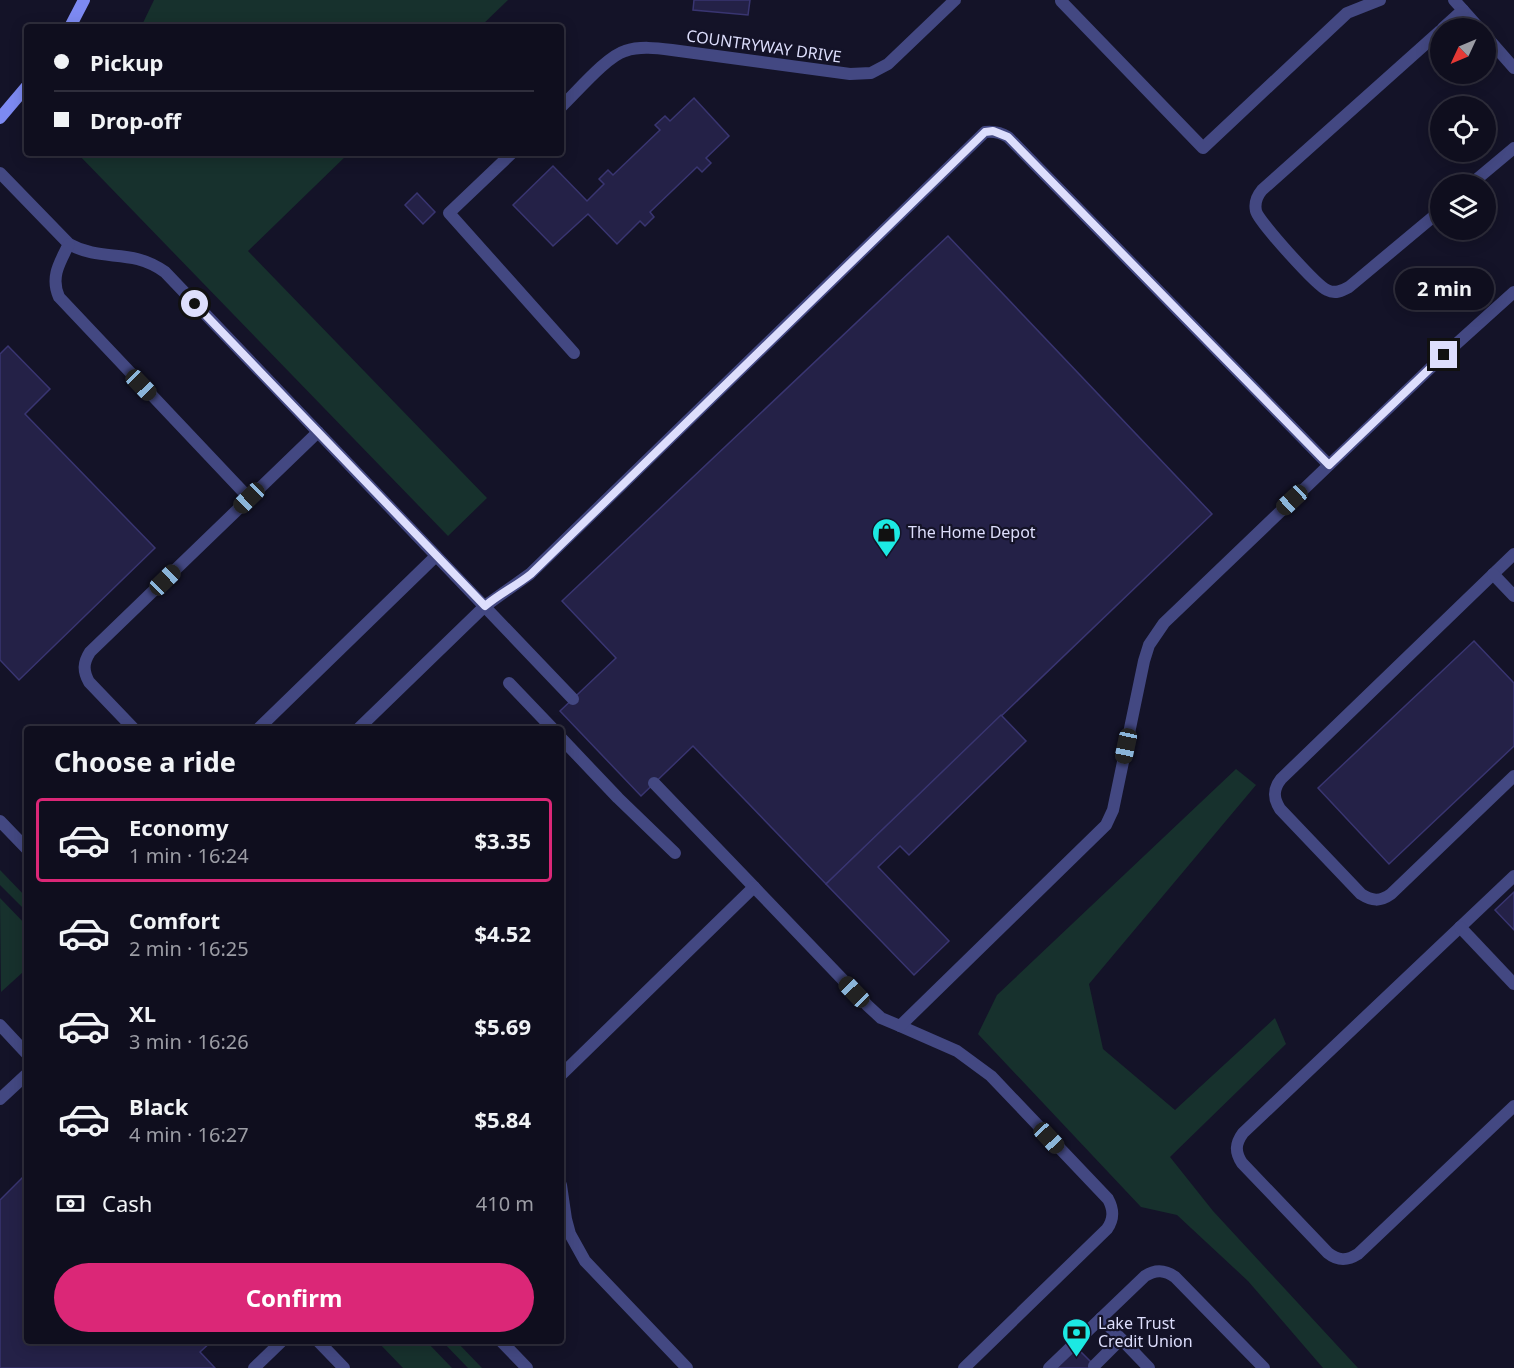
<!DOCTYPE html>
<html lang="en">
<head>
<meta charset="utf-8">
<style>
	:root { --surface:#0f0e1e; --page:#1d1c2b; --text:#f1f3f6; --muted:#9b9ca4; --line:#2f2e3c; --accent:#db2777 }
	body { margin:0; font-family:"Noto Sans",sans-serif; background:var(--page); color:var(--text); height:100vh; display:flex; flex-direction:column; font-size:22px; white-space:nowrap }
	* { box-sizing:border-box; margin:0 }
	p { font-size:20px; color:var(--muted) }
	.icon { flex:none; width:33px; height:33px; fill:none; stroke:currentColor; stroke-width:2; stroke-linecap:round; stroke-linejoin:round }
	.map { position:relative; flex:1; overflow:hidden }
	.details { position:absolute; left:24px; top:726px; width:540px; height:618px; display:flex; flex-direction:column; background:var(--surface); border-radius:6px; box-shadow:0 3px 15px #0003,0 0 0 2px var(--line) }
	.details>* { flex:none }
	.guide { position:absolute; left:24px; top:24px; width:540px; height:132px; border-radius:6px; box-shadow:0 3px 15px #0003,0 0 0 2px var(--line); display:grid; align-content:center; height:132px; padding:0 30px; background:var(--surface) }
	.needle { width:39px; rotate:226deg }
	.fabs { position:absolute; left:1430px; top:18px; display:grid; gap:12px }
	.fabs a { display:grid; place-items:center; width:66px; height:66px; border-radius:50%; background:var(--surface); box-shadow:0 3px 15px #0003,0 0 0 2px var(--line); font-size:30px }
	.end { position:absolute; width:27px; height:27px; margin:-14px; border:8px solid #dddefc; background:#111; box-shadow:0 0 0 3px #111 }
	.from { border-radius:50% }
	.bubble { position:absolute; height:42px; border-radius:21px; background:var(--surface); box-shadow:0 3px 15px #0003,0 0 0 2px var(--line); font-size:20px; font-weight:700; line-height:42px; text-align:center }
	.car { position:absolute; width:18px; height:36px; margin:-18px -9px; border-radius:8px; box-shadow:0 0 4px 2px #0007; background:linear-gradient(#222 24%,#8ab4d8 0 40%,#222 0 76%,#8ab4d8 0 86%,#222 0) }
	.guide b { display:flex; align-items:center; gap:21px; height:57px; font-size:22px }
	.guide b+b { border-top:2px solid var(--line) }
	.guide i { width:15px; height:15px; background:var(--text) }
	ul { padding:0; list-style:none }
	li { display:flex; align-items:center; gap:18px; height:84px; margin:0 12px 9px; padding:0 18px; border:3px solid transparent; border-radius:6px }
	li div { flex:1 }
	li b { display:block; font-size:22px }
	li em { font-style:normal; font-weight:700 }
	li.current { border-color:var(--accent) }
	li>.icon { width:54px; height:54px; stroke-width:1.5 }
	h2 { padding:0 30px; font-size:27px; line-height:72px }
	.pay { display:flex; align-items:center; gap:15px; height:66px; padding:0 30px; font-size:22px }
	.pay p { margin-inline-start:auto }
	.primary-button { display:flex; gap:12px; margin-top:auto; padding:12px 30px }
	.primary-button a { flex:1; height:69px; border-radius:36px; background:var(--accent); color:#fff; font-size:24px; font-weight:700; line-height:69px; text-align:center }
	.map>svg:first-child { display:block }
</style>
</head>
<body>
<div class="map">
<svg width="1514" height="1368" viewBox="0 0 1514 1368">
	<rect width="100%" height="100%" fill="#141328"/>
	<g fill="#17312d">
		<path d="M154 0H508L480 27H141Z"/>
		<path d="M77 153H349L248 251 487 498 448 536Z"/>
		<path d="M1236 769 1256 785 1089 984 1103 1049 1175 1110 1275 1018 1286 1044 1170 1157 1213 1211 1358 1368H1323L1248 1281 1177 1215 1141 1207 978 1034 997 995Z"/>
		<path d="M0 870 27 898V912L0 885Z"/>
		<path d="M0 898 27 926V976L23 972 1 992Z"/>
		<path d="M377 1341H426L452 1368H403Z"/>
		<path d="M442 1341H456L482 1368H468Z"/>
	</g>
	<g fill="#242147" stroke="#393571" stroke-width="1.5">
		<path d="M694 0H750L748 15 693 10Z"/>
		<path d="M694 98 729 136 706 158 711 163 702 172 697 167 650 212 654 217 645 226 640 221 617 244 588 214 553 246 513 205 553 166 587 201 604 184 599 179 608 170 613 175 660 130 655 125 665 116 670 121Z"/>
		<path d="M417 193 435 212 423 224 405 205Z"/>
		<path d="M948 236 1212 514 826 884 693 746 641 796 560 711 616 658 562 601Z"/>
		<path d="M8 346 50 389 25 414 155 548 19 680 0 660V354Z"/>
		<path d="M1474 641 1514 683V746L1389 864 1318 788Z"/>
		<path d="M1001 715 1026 741 909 855 900 846 878 867 949 941 914 975 826 884Z"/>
		<path d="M1514 892V930L1495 910Z"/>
		<path d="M27 1173V1341H212L200 1352 215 1368H0V1200Z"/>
		<path d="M1077 1348 1097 1368H1056Z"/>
	</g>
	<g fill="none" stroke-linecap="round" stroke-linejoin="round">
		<g stroke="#434882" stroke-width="12">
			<path d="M1062 0 1061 1 1203 148 1347 13 1380 0"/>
			<path d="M1463 10 1479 28"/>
			<path d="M1443 28 1463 10 1454 0"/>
			<path d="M1440 31 1262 190C1257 196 1254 202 1256 211 1258 221 1317 286 1327 290 1335 294 1342 291 1349 287L1440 211"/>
			<path d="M1485 35 1514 68"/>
			<path d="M0 173 69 244C103 263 130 247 165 272L573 699"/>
			<path d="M1471 184 1514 148"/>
			<path d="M69 244C60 262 50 277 59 297L249 498"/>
			<path d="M1514 554 1281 779C1273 789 1273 798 1280 809L1361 894C1372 901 1380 902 1391 894L1514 776"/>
			<path d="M1493 574 1514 596"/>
			<path d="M509 683 553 729"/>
			<path d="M134 729 89 682C83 671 83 663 90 652L318 432"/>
			<path d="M258 729 436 556"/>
			<path d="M358 729 485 606 530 574 985 132C994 131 1000 132 1008 137L1329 465"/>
			<path d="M561 738 618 798 675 853"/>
			<path d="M654 783 754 887"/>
			<path d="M1514 876 1243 1133C1235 1144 1235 1152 1242 1163L1328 1253C1338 1261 1347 1261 1358 1254L1514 1106"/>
			<path d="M1460 927 1514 984"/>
			<path d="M0 1025 27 1054"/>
			<path d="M900 1026 957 1051 991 1076 1108 1199C1114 1210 1114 1219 1107 1229L964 1368"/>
			<path d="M561 1075 754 887 868 1006 881 1018 900 1026 1106 825 1113 810 1144 661 1149 645 1164 623 1444 355 1514 292"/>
			<path d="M0 1099 27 1074"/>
			<path d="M561 1185 566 1219 570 1234 585 1261 687 1368"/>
			<path d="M1101 1318 1149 1368"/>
			<path d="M318 1341 344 1368"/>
			<path d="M1094 1366 1121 1339"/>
			<path d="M254 1368 282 1341"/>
			<path d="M1049 1368 1145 1276C1156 1269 1165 1270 1175 1277L1264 1368"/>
		</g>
		<g stroke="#434882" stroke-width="12">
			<path d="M561 107C576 93 607 56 625 51 640 46 656 48 672 50L850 74 871 73 888 64 955 0"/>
			<path d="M512 153 449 213 574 353"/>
			<path d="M0 821 27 849"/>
			<path d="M501 1341 527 1368"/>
		</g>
		<g stroke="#7d8af2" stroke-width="12">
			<path d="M70 27 84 0"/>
			<path d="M0 118 27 86"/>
		</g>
	</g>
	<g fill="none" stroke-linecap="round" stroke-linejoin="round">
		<path stroke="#dddefc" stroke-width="8" d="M195 304 485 606C499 594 516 586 531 574L985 132 993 131 1008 137 1329 465 1444 355"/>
	</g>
	<defs>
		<symbol id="shop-pin" viewBox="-11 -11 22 30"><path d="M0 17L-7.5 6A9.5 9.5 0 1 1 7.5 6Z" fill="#1ce9e3" stroke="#141328"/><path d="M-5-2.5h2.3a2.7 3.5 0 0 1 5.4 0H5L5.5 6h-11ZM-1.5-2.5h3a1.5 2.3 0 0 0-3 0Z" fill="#111"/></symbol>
		<symbol id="bank-pin" viewBox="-11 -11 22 30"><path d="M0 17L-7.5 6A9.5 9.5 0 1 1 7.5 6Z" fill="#1ce9e3" stroke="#141328"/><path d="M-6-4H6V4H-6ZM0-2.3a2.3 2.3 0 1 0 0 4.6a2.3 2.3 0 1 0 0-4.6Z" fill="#111"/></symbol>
	</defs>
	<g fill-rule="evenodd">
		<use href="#shop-pin" x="870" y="516" width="33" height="45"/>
		<use href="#bank-pin" x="1060" y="1316" width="33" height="45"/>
	</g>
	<g text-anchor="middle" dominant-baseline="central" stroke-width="4.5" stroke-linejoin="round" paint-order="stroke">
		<g font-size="16" fill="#dddefc" stroke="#141328">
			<text transform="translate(764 46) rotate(8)">COUNTRYWAY DRIVE</text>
		</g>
		<g font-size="16" fill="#dddefc" stroke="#141328" text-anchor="start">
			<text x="908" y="532">The Home Depot</text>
			<text x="1098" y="1323">Lake Trust<tspan x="1098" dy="18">Credit Union</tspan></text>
		</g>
	</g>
</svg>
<div class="fabs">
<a><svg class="needle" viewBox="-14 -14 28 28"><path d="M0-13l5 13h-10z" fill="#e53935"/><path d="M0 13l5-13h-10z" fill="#9b9ca4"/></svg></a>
<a><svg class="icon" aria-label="locate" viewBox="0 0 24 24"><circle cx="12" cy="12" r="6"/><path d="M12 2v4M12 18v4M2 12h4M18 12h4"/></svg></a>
<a><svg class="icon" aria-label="layers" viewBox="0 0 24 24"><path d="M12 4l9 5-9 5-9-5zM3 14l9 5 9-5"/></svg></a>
</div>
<i class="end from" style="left:195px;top:304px"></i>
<i class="end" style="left:1444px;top:355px"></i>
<div class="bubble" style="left:1395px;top:268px;width:99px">2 min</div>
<i class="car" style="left:141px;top:385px;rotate:136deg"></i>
<i class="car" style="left:249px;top:498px;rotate:226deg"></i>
<i class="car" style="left:1292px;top:500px;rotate:227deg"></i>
<i class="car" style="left:165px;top:580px;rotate:46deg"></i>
<i class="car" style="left:1126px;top:746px;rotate:192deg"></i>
<i class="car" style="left:854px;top:992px;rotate:316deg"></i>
<i class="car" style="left:1049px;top:1138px;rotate:137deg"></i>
<div class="guide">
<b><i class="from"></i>Pickup</b>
<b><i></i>Drop-off</b>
</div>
<section class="details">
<h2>Choose a ride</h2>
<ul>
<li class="current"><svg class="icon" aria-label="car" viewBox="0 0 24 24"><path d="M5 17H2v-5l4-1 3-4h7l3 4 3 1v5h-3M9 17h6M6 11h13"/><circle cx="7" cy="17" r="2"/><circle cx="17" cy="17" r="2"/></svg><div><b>Economy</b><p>1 min · 16:24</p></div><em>$3.35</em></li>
<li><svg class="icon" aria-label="car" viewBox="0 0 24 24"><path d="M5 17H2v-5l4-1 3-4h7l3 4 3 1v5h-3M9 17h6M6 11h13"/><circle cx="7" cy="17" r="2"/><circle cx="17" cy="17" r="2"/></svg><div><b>Comfort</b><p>2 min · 16:25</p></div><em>$4.52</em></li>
<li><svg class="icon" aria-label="car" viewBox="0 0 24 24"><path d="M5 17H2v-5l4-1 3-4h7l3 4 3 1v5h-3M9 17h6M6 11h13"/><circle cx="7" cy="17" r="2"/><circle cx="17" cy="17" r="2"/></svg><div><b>XL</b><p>3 min · 16:26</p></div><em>$5.69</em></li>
<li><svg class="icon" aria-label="car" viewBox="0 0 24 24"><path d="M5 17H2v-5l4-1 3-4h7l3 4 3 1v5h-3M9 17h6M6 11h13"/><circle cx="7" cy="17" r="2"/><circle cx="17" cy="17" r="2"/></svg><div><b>Black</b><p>4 min · 16:27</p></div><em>$5.84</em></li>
</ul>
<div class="pay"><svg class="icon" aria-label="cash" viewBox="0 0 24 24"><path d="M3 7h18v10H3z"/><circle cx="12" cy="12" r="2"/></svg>Cash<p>410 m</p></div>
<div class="primary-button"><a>Confirm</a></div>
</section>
</div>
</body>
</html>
